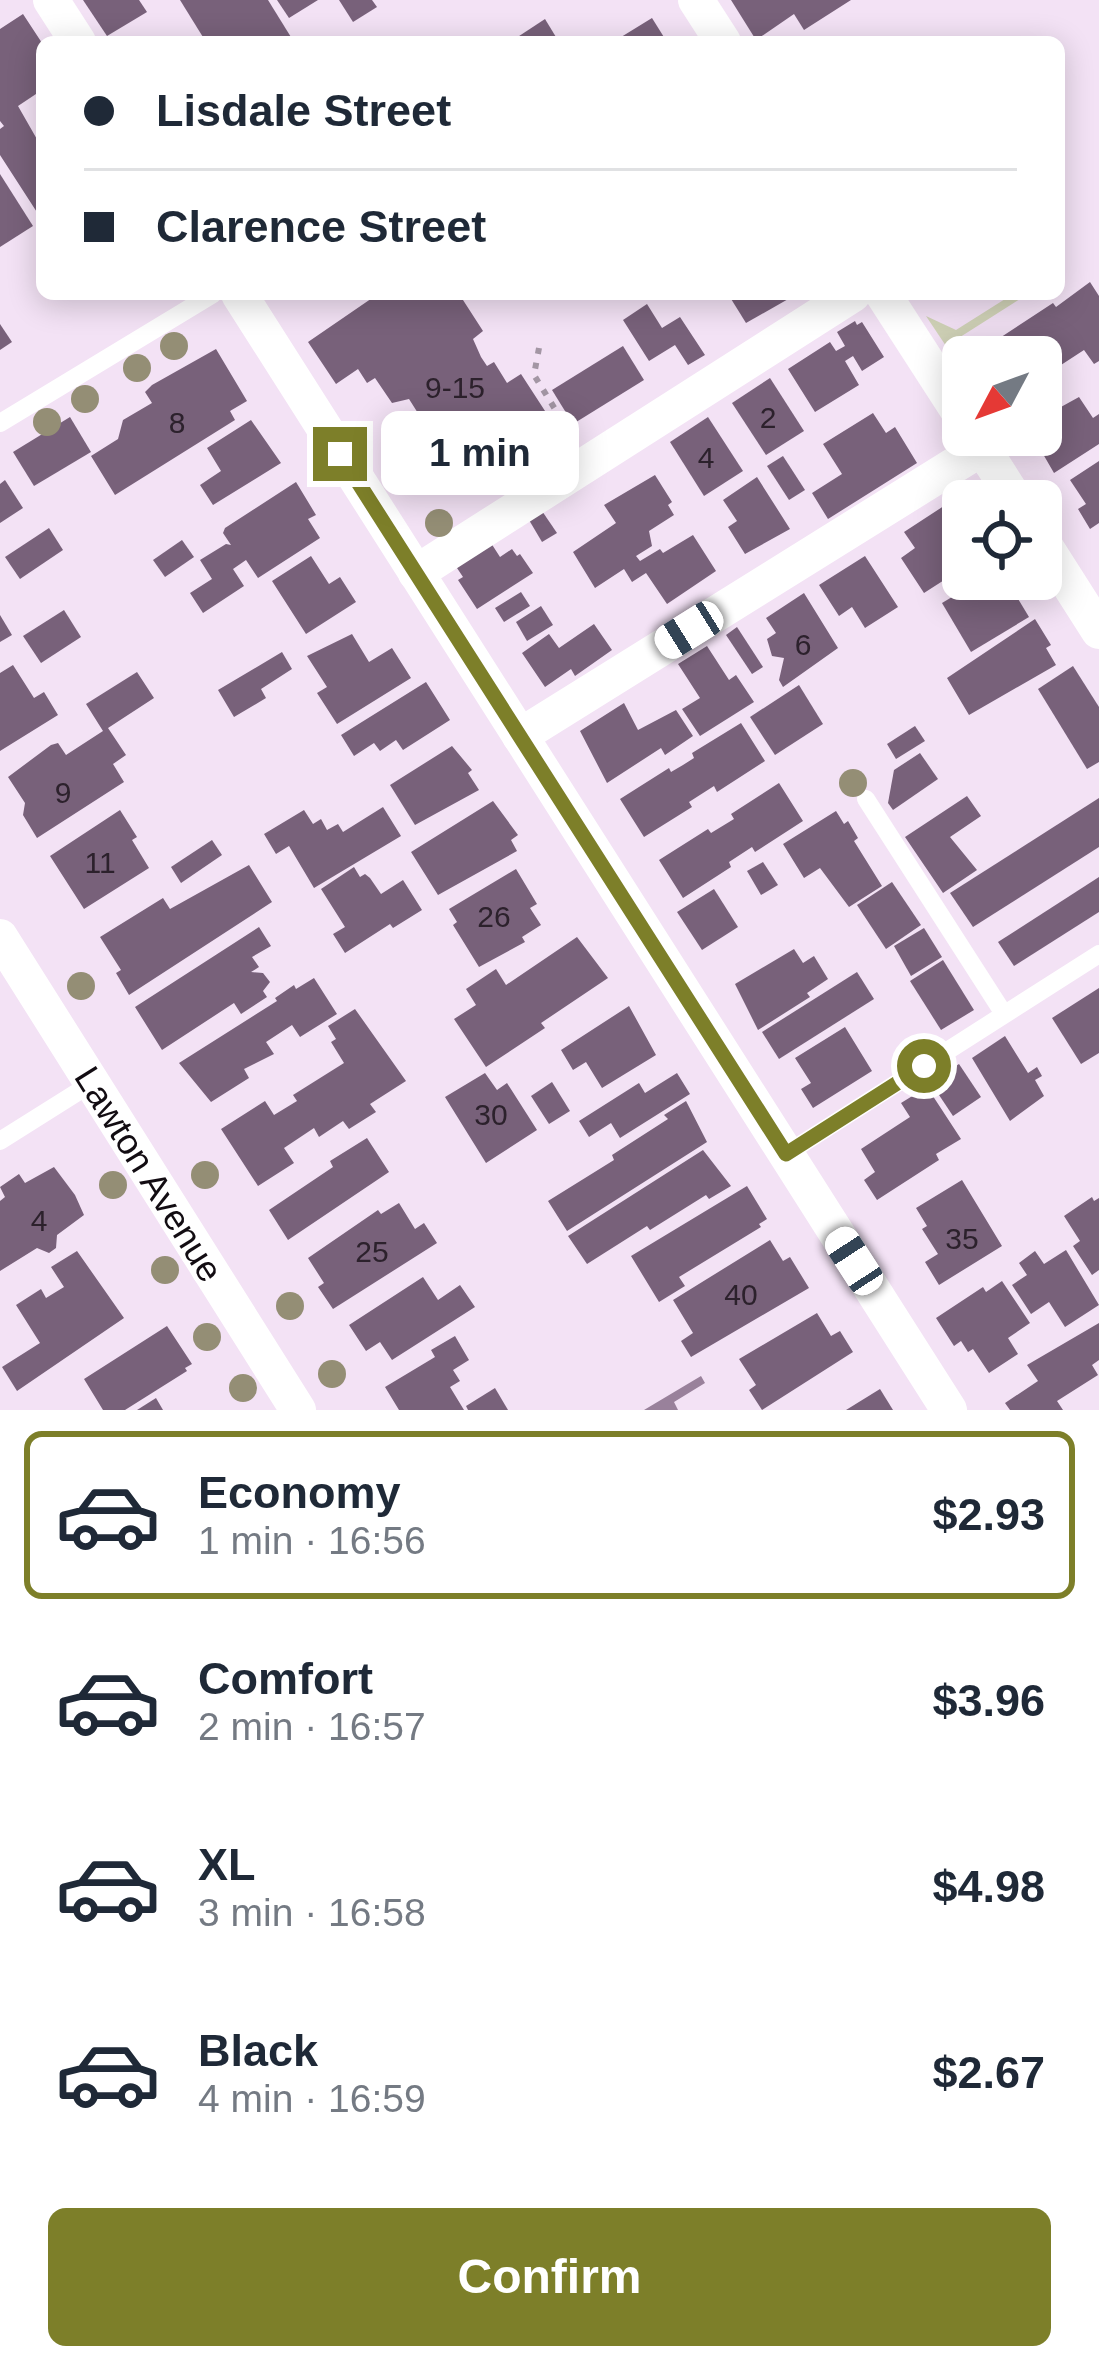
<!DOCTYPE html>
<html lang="en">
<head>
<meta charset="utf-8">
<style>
	:root { --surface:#fff; --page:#f2f2f3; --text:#1f2937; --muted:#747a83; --line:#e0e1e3; --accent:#7d7f29 }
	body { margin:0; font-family:Arial,sans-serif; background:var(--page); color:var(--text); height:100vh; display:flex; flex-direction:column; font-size:45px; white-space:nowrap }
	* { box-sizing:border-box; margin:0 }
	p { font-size:39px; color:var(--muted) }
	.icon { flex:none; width:66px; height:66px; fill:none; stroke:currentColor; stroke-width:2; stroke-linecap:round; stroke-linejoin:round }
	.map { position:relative; height:1410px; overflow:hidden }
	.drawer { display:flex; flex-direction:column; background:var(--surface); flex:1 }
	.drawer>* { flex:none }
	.hud { position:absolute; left:36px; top:36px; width:1029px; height:264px; border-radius:18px; box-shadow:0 6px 30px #0003; display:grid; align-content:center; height:264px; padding:0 48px; background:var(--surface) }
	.needle { width:78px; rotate:229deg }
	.controls { position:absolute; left:942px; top:336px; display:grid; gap:24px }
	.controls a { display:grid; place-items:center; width:120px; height:120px; border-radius:18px; background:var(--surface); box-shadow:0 6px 30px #0003; font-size:60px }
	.end { position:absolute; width:54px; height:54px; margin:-27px; border:15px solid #7d7f29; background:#fff; box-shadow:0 0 0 6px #fff }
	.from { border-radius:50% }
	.bubble { position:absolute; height:84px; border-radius:18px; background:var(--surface); box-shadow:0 6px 30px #0003; font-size:39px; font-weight:700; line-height:84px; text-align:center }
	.car { position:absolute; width:36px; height:72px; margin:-36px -18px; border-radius:15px; box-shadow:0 0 9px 3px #0007; background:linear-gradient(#fff 24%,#345 0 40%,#fff 0 76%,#345 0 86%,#fff 0) }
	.hud b { display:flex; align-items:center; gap:42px; height:114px; font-size:45px }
	.hud b+b { border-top:3px solid var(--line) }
	.hud i { width:30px; height:30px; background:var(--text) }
	ul { padding:21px 0 0; list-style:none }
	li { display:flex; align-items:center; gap:36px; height:168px; margin:0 24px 18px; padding:0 24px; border:6px solid transparent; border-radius:18px }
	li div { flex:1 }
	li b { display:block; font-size:45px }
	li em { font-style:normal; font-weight:700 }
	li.active { border-color:var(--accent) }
	li>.icon { width:108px; height:108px; stroke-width:1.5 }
	.action { display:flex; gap:24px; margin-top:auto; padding:24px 48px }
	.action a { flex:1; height:138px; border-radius:18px; background:var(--accent); color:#fff; font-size:48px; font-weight:700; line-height:138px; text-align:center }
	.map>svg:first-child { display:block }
</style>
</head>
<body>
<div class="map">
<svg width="1099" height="1410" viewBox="0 0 1099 1410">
	<rect width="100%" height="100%" fill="#f3e2f5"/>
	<path fill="#d0d2b7" d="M1013 294H1028L946 346 926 316 956 330Z"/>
	<path fill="#99819b" d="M701 1376 705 1383 674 1402 678 1410H644Z"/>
	<g fill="#78617a">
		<path d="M83 0H139L147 12 107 36Z"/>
		<path d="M180 0H268L294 42H206Z"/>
		<path d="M277 0H318L289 18Z"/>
		<path d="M339 0H372L377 7 353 22Z"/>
		<path d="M731 0H851L804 30 794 14 756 40Z"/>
		<path d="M23 14 42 43V97L39 92 18 106 42 148V220L0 155V129L4 126 0 121V29Z"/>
		<path d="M652 18 667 42H613Z"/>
		<path d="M545 19 559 42H510Z"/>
		<path d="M0 174 33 226 0 247Z"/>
		<path d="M1090 282 1099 296V361L1094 364 1084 350 1041 378V357H997L989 345 1053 303 1056 307Z"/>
		<path d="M378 294H472L463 300 483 331 473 339 481 357 487 366 494 362 507 383 521 374 558 431 521 455 517 448 481 475 454 470 409 399 392 403 375 378 367 383 358 369 336 384 308 342Z"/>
		<path d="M728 294H797L746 323Z"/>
		<path d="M647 304 662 328 680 317 705 355 688 365 675 345 649 361 623 320Z"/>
		<path d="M855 321 857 325 862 322 884 357 862 371 853 356 845 361 859 385 815 412 788 369 830 342 836 351 845 346 837 332Z"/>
		<path d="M0 324 12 342 0 350Z"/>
		<path d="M623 346 644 380 573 424 552 390Z"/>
		<path d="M216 349 247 401 230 411 235 420 115 495 91 456 118 439 123 420 152 403 145 392 152 385Z"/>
		<path d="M770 378 804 431 766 455 732 403Z"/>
		<path d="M1079 397 1093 418 1099 414V444L1054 473 1032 435H1041V418Z"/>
		<path d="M873 413 886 433 895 427 917 463 828 519 812 493 842 474 823 444Z"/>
		<path d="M70 417 91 452 34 486 13 452Z"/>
		<path d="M708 417 743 471 704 496 670 442Z"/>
		<path d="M251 420 281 463 213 505 200 485 221 471 207 448Z"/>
		<path d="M783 456 805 490 789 500 767 466Z"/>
		<path d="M1099 461V523L1090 529 1078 509 1086 504 1070 480Z"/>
		<path d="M655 475 672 502 668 505 674 515 649 531 652 546 636 556 640 561 660 549 663 553 693 535 716 571 667 604 646 573 632 582 624 569 595 588 573 552 616 523 604 505Z"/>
		<path d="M757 477 790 529 745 554 728 527 737 521 723 500Z"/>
		<path d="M5 480 23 508 0 523V484Z"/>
		<path d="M296 482 316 515 308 519 320 538 258 578 246 560 233 569 244 586 203 613 190 593 212 579 200 560 226 544 231 545 223 533 225 528Z"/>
		<path d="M953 500 963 516V551L944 563 952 575 924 593 901 558 915 548 904 532Z"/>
		<path d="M542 511 557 533 542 542 529 520Z"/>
		<path d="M49 528 63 550 20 579 5 557Z"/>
		<path d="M182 540 194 557 165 577 153 560Z"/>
		<path d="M491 543 500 557 512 549 517 556 520 554 533 573 477 609 458 580 463 577 455 565Z"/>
		<path d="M311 556 329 584 340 577 356 602 306 634 272 581Z"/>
		<path d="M865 556 898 607 865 628 852 607 839 616 819 585Z"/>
		<path d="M982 579H1006L1029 617 971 652 942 603Z"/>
		<path d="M521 592 530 606 504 622 495 608Z"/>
		<path d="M804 593 838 648 783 687 779 680 784 658 772 656 767 639 776 633 766 618Z"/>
		<path d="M541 606 553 625 527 641 516 622Z"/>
		<path d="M64 610 81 637 41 663 23 636Z"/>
		<path d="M0 615 12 635 0 642Z"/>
		<path d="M1035 619 1051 645 1046 648 1056 665 969 715 947 678Z"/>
		<path d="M594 624 612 650 575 676 571 669 545 687 522 653 549 634 559 648Z"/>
		<path d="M737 627 763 667 752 674 726 635Z"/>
		<path d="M352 634 369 662 392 648 411 678 337 724 317 693 327 687 307 656Z"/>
		<path d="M707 646 729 680 736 675 754 702 700 736 682 709 700 698 678 664Z"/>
		<path d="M282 652 292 669 261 689 266 698 234 717 218 690Z"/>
		<path d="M13 665 34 698 44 692 58 715 0 751V673Z"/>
		<path d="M1073 666 1099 707V762L1087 769 1038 689Z"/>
		<path d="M137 672 154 698 108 728 126 755 113 764 124 782 37 838 23 815 25 803 8 777 51 745 58 743 66 755 103 731 86 704Z"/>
		<path d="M426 682 450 720 403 750 396 740 380 751 374 743 354 756 341 735Z"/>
		<path d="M799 685 823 724 775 755 750 717Z"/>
		<path d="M624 703 638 730 676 710 693 736 665 755 661 748 607 783 580 731Z"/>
		<path d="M741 723 765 761 717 792 714 786 689 802 692 807 644 837 620 799 669 768 671 772 683 765 694 758 692 753Z"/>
		<path d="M915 726 925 741 896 759 887 744Z"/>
		<path d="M452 746 472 770 468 773 479 790 415 825 390 785Z"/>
		<path d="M920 753 938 779 893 810 888 803 894 770Z"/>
		<path d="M779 783 803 821 755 852 752 847 729 862 731 867 683 898 659 860 708 829 711 833 734 819 731 814Z"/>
		<path d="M967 796 981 816 950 837 977 870 943 893 905 837Z"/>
		<path d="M1099 798V847L973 927 950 893Z"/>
		<path d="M493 801 518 835 511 840 517 851 438 895 411 852Z"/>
		<path d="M383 807 401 836 314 888 289 846 276 854 264 834 304 810 313 824 321 819 327 830 338 824 343 832Z"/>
		<path d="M120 810 137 837 132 840 149 868 84 909 50 856Z"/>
		<path d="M836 811 844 824 848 821 858 838 854 841 882 886 849 907 820 868 804 878 783 844Z"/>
		<path d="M212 840 222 855 181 883 171 867Z"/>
		<path d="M763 862 778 885 761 895 747 871Z"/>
		<path d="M249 865 272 902 129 995 116 973 121 970 100 937 163 898 170 909Z"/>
		<path d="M354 867 360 877 365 874 370 878 381 894 403 880 422 910 393 928 390 924 345 953 333 934 345 927 321 889Z"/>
		<path d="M516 869 537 904 530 908 541 925 522 937 525 942 479 967 453 925 457 922 449 909Z"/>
		<path d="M1099 877V912L1014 966 998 942Z"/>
		<path d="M892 882 921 925 886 949 857 905Z"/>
		<path d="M714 889 738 927 702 950 677 912Z"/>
		<path d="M259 927 271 946 252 957 259 967 251 972 263 973 270 982 263 991 267 997 241 1014 234 1003 162 1050 135 1007Z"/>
		<path d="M924 928 942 957 911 976 894 946Z"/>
		<path d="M577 937 608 978 541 1023 545 1028 486 1067 454 1019 476 1005 466 989 496 969 506 985Z"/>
		<path d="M794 949 803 963 814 956 828 979 807 993 810 997 758 1030 735 984Z"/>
		<path d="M943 960 974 1010 941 1030 910 981Z"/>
		<path d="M857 972 874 999 779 1059 762 1032Z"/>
		<path d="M314 978 337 1014 300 1037 292 1025 266 1042 274 1054 244 1069 249 1078 211 1102 179 1063 277 1001 275 998 294 985 296 989Z"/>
		<path d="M1099 988V1053L1081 1064 1052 1018Z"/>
		<path d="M629 1006 656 1055 602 1088 586 1062 573 1070 561 1050Z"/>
		<path d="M355 1009 406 1081 370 1104 376 1112 349 1129 343 1121 319 1137 314 1128 284 1148 294 1163 258 1186 221 1129 265 1101 274 1115 297 1101 293 1095 344 1063 331 1042 336 1039 328 1026Z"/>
		<path d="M845 1027 872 1071 813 1108 801 1089 811 1083 795 1058Z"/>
		<path d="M1005 1036 1028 1073 1037 1067 1042 1076 1035 1080 1044 1096 1010 1121 972 1058Z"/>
		<path d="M959 1064 981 1097 953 1116 931 1083Z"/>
		<path d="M485 1073 497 1090 507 1083 537 1130 486 1163 445 1097Z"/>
		<path d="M677 1073 690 1094 620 1138 611 1123 589 1137 579 1121 639 1083 645 1093Z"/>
		<path d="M552 1082 570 1111 549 1124 531 1096Z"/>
		<path d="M927 1087 961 1139 936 1154 939 1160 877 1200 864 1180 875 1172 861 1149 910 1117 901 1103Z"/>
		<path d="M686 1101 707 1142 567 1231 548 1201 614 1160 612 1155 668 1119 664 1115Z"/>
		<path d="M367 1138 389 1172 288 1240 269 1210 333 1167 330 1161Z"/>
		<path d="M703 1150 731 1186 709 1199 706 1195 650 1230 647 1226 587 1264 568 1236Z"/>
		<path d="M54 1167 75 1195 84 1215 57 1235 56 1248 49 1253 37 1248 0 1271V1201L5 1197 0 1187 19 1174 25 1183Z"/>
		<path d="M962 1180 1002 1246 939 1285 925 1262 938 1254 922 1229 927 1226 916 1208Z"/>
		<path d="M747 1186 767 1219 759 1224 761 1227 679 1277 685 1286 659 1302 631 1256Z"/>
		<path d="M1092 1197 1094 1201 1099 1198V1270L1092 1275 1073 1246 1080 1241 1064 1216Z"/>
		<path d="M399 1203 415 1229 424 1223 437 1243 333 1309 318 1287 324 1283 308 1258 378 1210 381 1214Z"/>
		<path d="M770 1240 783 1261 790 1257 809 1288 691 1357 681 1341 693 1333 673 1300Z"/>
		<path d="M1066 1250 1099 1305 1065 1327 1049 1302 1031 1314 1012 1285 1027 1275 1019 1263 1035 1251 1044 1264Z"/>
		<path d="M77 1251 124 1318 17 1391 2 1367 40 1343 16 1305 41 1289 46 1298 64 1287 51 1267Z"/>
		<path d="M423 1277 438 1300 460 1285 475 1307 392 1360 380 1342 366 1351 349 1325Z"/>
		<path d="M1002 1281 1030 1323 1008 1338 1018 1354 989 1373 973 1349 968 1352 961 1341 954 1346 936 1318 983 1287 986 1292Z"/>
		<path d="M817 1313 831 1336 840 1331 853 1352 762 1410 749 1390 756 1385 739 1359Z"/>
		<path d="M1099 1323V1360L1092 1365 1098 1375 1057 1401 1063 1410H1010L1005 1403 1038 1381 1027 1365Z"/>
		<path d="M167 1326 192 1364 185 1368 187 1371 125 1410H103L84 1379Z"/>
		<path d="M455 1336 469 1360 453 1370 460 1381 450 1387 464 1410H399L385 1387 435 1357 431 1350Z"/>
		<path d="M495 1388 508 1410H468L466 1406Z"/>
		<path d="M880 1389 893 1410H846Z"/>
		<path d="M156 1398 163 1410H137Z"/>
	</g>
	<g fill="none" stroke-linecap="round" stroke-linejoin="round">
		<path stroke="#a396a4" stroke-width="6" stroke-dasharray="6 9" stroke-linecap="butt" d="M539 348 534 375 571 435"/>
		<g stroke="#fff" stroke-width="18">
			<path d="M0 423 213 294"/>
			<path d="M866 799 1004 1014"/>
			<path d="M0 1141 92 1083"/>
			<path d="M786 1154 1099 954"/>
		</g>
		<g stroke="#fff" stroke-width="36">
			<path d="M51 0 78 42"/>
			<path d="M696 0 723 42"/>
			<path d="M239 294 949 1410"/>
			<path d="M883 294 963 418"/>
			<path d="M974 435 1016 501"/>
			<path d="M1041 540 1099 631"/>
			<path d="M416 573 853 294"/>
			<path d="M520 736 982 448"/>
			<path d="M0 937 298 1410"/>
		</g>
	</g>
	<g fill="#948e75">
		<circle cx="174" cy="346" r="14"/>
		<circle cx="137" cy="368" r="14"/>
		<circle cx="85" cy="399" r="14"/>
		<circle cx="47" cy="422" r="14"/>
		<circle cx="439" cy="523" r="14"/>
		<circle cx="853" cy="783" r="14"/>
		<circle cx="81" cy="986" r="14"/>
		<circle cx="205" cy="1175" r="14"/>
		<circle cx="113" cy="1185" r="14"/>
		<circle cx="165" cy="1270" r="14"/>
		<circle cx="290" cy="1306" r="14"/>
		<circle cx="207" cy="1337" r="14"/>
		<circle cx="332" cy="1374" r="14"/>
		<circle cx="243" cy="1388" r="14"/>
	</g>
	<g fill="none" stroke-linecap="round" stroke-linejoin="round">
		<path stroke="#7d7f29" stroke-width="15" d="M340 454 786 1154 924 1066"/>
	</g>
	<g text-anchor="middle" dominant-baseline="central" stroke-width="9" stroke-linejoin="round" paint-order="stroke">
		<g font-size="30" fill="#2c212c">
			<text x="455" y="387">9-15</text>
			<text x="768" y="417">2</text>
			<text x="177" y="422">8</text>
			<text x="706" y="457">4</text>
			<text x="803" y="644">6</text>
			<text x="63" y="792">9</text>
			<text x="100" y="862">11</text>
			<text x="494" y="916">26</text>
			<text x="491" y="1114">30</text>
			<text x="39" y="1220">4</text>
			<text x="962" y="1238">35</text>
			<text x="372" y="1251">25</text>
			<text x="741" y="1294">40</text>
		</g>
		<g font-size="36" fill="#120c12" stroke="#fff">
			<text transform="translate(149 1174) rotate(58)">Lawton Avenue</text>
		</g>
	</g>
</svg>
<div class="controls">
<a><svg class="needle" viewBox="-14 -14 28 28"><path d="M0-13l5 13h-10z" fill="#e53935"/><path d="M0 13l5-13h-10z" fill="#747a83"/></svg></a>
<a><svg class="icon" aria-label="locate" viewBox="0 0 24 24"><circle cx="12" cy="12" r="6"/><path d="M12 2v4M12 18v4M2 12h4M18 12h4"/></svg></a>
</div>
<i class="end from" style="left:924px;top:1066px"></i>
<i class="end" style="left:340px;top:454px"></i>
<div class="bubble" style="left:381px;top:411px;width:198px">1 min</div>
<i class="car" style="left:689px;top:630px;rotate:238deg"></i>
<i class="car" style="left:854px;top:1261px;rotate:327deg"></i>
<div class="hud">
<b><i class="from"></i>Lisdale Street</b>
<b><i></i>Clarence Street</b>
</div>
</div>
<section class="drawer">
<ul>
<li class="active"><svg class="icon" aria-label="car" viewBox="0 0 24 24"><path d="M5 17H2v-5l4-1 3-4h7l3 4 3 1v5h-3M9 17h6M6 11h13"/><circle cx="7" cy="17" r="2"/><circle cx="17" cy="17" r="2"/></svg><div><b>Economy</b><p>1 min · 16:56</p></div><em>$2.93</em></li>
<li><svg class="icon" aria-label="car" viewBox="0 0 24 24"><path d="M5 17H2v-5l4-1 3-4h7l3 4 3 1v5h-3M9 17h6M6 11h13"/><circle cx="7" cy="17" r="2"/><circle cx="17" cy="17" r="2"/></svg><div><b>Comfort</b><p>2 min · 16:57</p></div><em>$3.96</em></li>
<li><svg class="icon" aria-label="car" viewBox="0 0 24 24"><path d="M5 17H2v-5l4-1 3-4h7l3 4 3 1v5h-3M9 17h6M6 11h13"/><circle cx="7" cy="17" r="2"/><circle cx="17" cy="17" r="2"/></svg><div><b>XL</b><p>3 min · 16:58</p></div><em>$4.98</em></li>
<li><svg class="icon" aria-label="car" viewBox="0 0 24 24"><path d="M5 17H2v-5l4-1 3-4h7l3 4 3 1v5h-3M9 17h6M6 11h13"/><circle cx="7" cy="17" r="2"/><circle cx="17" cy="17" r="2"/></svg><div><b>Black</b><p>4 min · 16:59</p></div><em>$2.67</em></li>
</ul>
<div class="action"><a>Confirm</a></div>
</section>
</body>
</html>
